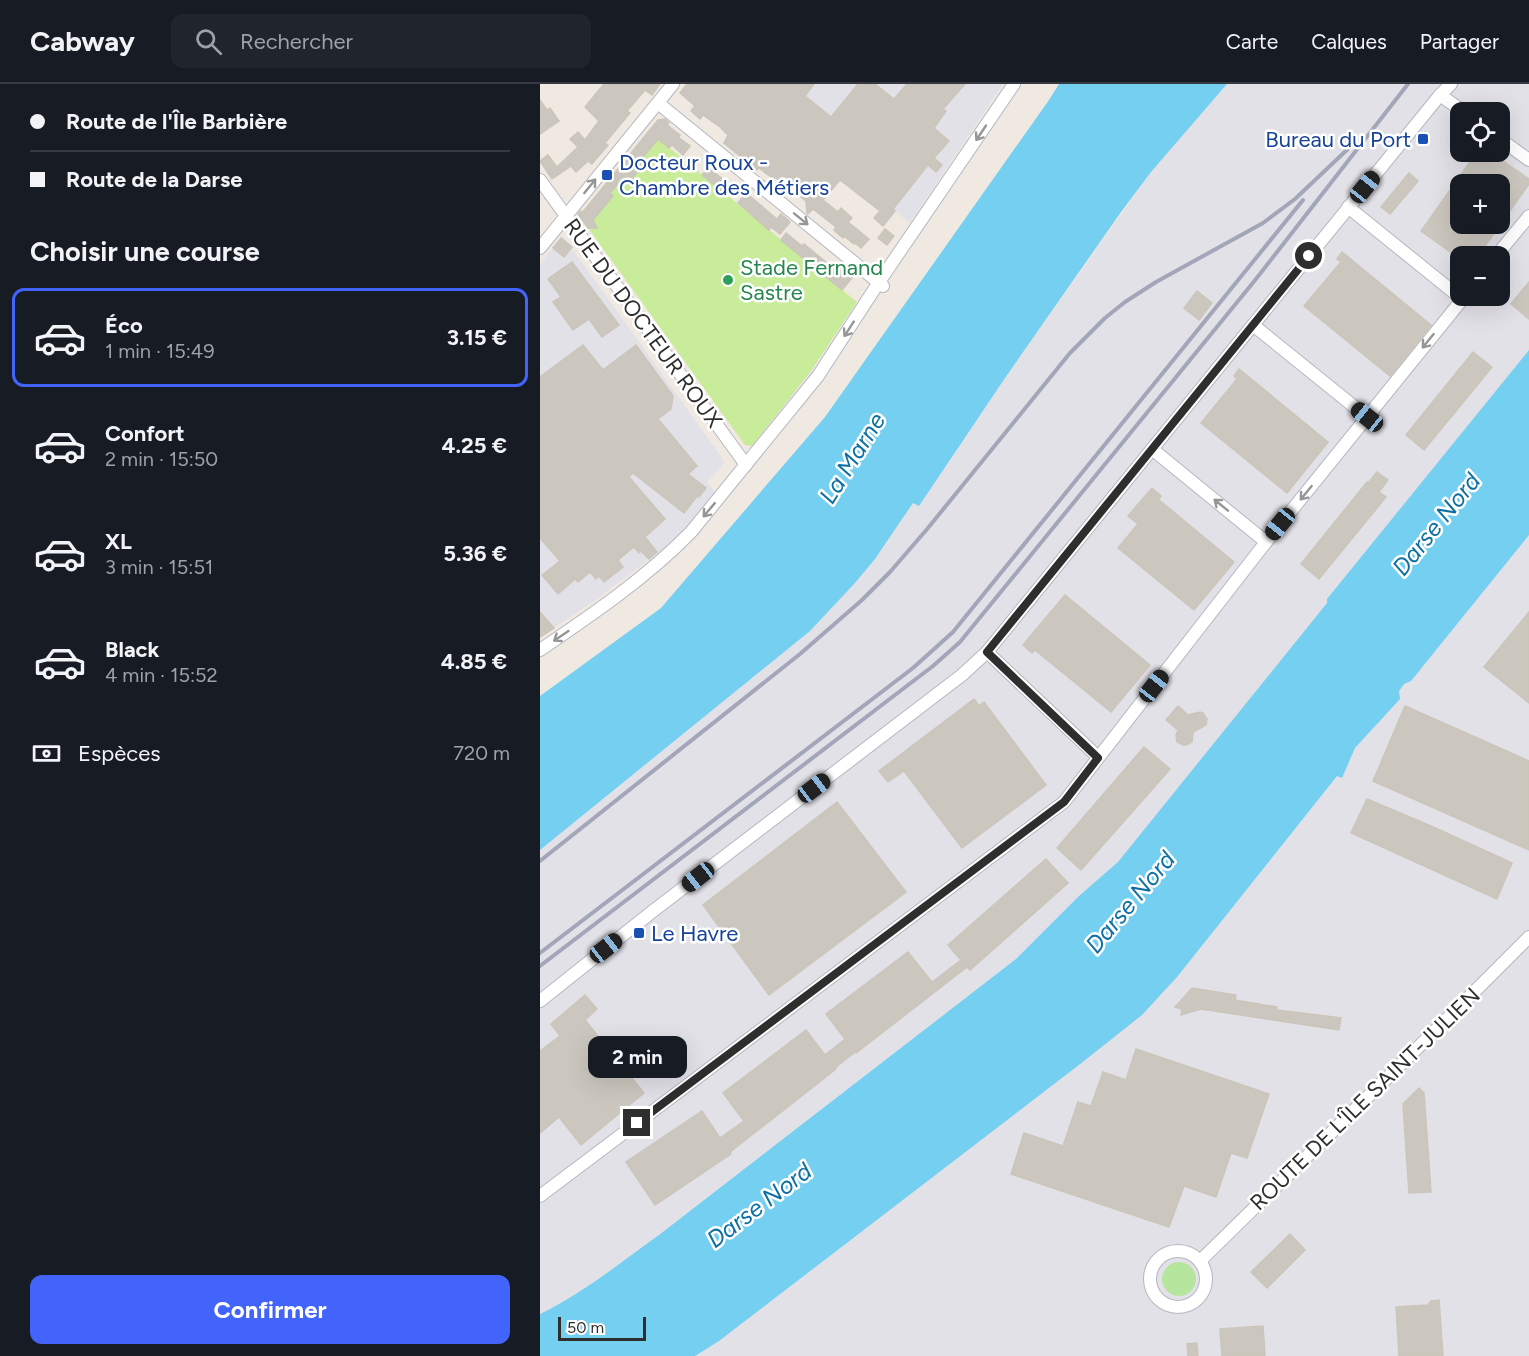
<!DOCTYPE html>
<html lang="fr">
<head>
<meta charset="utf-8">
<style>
	:root { --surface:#171b24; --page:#20242c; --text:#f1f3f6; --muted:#9ea1a6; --line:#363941; --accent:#4264fb }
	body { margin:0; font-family:Figtree,sans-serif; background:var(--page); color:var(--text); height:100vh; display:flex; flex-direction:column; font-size:22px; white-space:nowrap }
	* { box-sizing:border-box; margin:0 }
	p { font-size:20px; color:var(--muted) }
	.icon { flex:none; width:33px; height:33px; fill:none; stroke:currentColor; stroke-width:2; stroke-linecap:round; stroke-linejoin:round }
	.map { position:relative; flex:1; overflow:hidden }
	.panel { display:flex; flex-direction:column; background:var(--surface); width:540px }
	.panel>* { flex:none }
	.hud { display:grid; align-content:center; height:132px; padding:0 30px; background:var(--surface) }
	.buttons { position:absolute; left:910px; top:18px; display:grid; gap:12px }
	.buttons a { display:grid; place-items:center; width:60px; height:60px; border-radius:12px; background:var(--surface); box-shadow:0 6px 24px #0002; font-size:30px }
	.scale { position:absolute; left:18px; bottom:15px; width:88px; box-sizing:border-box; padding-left:6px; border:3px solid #2e2e2e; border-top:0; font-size:16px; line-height:21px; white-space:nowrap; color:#2e2e2e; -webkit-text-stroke:4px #fff; paint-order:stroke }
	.end { position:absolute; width:27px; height:27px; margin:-14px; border:8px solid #2e2e2e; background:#fff; box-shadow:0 0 0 3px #fff }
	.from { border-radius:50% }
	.bubble { position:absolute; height:42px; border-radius:12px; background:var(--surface); box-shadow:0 6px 24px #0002; font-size:20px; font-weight:700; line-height:42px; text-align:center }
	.car { position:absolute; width:18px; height:36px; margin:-18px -9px; border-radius:8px; box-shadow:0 0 4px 2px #0007; background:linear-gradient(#222 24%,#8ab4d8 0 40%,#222 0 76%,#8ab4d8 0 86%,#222 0) }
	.hud b { display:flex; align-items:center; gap:21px; height:57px; font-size:22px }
	.hud b+b { border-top:2px solid var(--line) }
	.hud i { width:15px; height:15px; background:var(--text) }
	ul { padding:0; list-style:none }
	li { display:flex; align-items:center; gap:18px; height:99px; margin:0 12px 9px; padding:0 18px; border:3px solid transparent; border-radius:12px }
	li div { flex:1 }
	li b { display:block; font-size:22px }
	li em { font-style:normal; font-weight:700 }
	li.selected { border-color:var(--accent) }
	li>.icon { width:54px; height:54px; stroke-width:1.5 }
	h2 { padding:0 30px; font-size:27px; line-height:72px }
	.pay { display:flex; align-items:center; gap:15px; height:66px; padding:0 30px; font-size:22px }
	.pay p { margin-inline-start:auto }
	.button { display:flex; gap:12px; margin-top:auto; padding:12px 30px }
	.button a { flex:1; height:69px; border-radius:12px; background:var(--accent); color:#fff; font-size:24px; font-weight:700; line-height:69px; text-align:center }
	header { display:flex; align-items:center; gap:36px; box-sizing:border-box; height:84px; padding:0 30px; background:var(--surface); border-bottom:2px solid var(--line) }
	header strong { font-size:28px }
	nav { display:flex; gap:33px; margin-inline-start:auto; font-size:21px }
	.search { width:420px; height:54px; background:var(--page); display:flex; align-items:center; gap:15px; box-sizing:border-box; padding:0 21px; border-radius:12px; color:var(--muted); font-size:22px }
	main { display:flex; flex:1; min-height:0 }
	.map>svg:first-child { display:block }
</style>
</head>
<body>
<header>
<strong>Cabway</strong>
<div class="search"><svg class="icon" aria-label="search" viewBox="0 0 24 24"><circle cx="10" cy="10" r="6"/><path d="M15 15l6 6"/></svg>Rechercher</div>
<nav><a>Carte</a><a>Calques</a><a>Partager</a></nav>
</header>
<main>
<section class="panel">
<div class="hud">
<b><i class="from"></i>Route de l'Île Barbière</b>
<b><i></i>Route de la Darse</b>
</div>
<h2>Choisir une course</h2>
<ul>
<li class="selected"><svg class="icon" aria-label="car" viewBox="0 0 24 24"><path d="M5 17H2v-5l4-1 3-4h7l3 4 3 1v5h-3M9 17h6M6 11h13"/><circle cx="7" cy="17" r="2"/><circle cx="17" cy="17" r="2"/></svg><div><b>Éco</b><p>1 min · 15:49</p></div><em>3.15 €</em></li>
<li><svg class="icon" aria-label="car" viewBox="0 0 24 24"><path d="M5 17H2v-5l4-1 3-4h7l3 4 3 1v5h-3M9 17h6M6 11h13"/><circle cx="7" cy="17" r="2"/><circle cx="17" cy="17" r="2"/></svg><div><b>Confort</b><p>2 min · 15:50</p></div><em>4.25 €</em></li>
<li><svg class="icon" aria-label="car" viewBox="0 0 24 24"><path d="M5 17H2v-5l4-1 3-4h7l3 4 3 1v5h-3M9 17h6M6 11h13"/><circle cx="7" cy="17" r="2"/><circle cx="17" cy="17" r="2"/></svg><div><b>XL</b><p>3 min · 15:51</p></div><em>5.36 €</em></li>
<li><svg class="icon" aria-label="car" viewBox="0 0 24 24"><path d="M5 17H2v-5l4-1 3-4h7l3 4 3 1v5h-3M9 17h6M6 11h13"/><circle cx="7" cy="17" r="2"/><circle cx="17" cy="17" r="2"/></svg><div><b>Black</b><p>4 min · 15:52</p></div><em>4.85 €</em></li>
</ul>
<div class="pay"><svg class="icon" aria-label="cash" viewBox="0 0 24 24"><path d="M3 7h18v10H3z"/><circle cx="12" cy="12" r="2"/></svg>Espèces<p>720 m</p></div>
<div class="button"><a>Confirmer</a></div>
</section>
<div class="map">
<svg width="989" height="1272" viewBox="0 0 989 1272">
	<rect width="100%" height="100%" fill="#efe9e1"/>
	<g fill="#e3e1e8" fill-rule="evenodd">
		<path d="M147 0H463L370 139 277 64Z"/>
		<path d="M687 0H989V1272H0V766L270 547 315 499 346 460 373 418 379 421 465 294 611 88ZM921 28H960V68H921ZM921 100H960V140H921ZM921 172H960V212H921Z"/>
		<path d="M23 152 185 378 167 398 175 408 140 452 54 517 0 553V180Z"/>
	</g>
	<circle fill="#b6e59e" cx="639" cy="1195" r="17"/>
	<path fill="#c9ec9a" d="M109 47 317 218 271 287 212 362 205 361 41 134 42 128Z"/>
	<g fill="#75cff0">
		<path d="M519 0H687L611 88 581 128 465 294 379 422 373 419 335 475 315 499 270 547 0 766V612L121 524 285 333 509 16Z"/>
		<path d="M989 266V451L871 597 864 600 859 607 860 615 815 664 802 694 797 692 637 893 602 931 544 977 179 1257 155 1272H0V1230C42 1210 81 1178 119 1151L476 875 539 812 578 778 787 519V515Z"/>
	</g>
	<g fill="#cbc7bf" stroke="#cbc5ba" stroke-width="1.5" fill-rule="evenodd">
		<path d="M64 0H120L112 11 105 6 87 27 90 29 65 59 68 61 52 80 48 77 36 88 31 82 12 95 0 77 8 71 17 83 38 63 30 55 38 48 45 56 59 37 45 23Z"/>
		<path d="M147 0H274L265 12 291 33 318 0H335L354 15 367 0H425L403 25 406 27 394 44 409 57 394 74 402 81 396 88 388 81 353 125 355 127 343 142 334 134 340 127 300 96 283 116 298 128 301 124 312 134 308 138 329 155 321 164 315 159 314 160 304 152 303 154 294 146 296 143 273 125 268 130 267 129 266 117 261 113 263 111 248 99 246 102 235 93 234 95 219 84 217 86 184 59 188 51 180 43 163 31 160 35 151 27 155 22 140 9Z"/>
		<path d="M0 16 7 26 10 24 19 37 0 50Z"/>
		<path d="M125 35 129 39 127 41 140 51 138 53 150 62 143 71 132 61 129 64 118 55 99 78 101 80 95 86 97 88 92 95 86 100 81 96 70 109 73 112 53 136 57 144H48L38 130 41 127 43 128 118 36Z"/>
		<path d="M937 68H950L989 95V100L938 172H916L881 147ZM921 100H960V140H921Z"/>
		<path d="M168 84 188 99 182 107 162 91Z"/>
		<path d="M869 89 878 97 850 130 841 123Z"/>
		<path d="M206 109 237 135 241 130 250 138 240 150 231 143 229 146 198 119Z"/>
		<path d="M345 145 354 152 347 161 338 154Z"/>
		<path d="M246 149 262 162 264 160 298 188 300 186 312 194 302 206 241 156Z"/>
		<path d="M21 154 32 163 24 173 13 164Z"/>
		<path d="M802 168 891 241 850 292 764 222 801 178 797 175Z"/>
		<path d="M32 178 79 241 62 253 49 235 33 246 13 218 21 213 8 195Z"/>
		<path d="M989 198V235L971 220Z"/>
		<path d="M657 207 672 219 659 236 644 224Z"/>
		<path d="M43 261 63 286 96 261 133 312 131 325 118 335 157 382 148 390 166 404 159 413 158 411 144 429 93 389 89 393 125 435 105 453 117 468 109 475 101 467 99 469 94 463 78 476 83 483 64 498 59 492 56 495 50 488 38 498 35 495 18 510 2 491 20 477 0 454V293Z"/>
		<path d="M933 268 952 283 884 366 866 351Z"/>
		<path d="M699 285 788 358 747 409 661 339 697 295 694 292Z"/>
		<path d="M837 388 848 396 839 408 846 413 779 495 761 480 827 398 828 399Z"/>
		<path d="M612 404 621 412 619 416 694 478 654 526 578 464 598 440 588 432Z"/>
		<path d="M525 511 610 581 571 628 495 566 492 569 483 561Z"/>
		<path d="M0 528 14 544 0 553Z"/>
		<path d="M989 528V619L944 583Z"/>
		<path d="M434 615 439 622 444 618 506 701 422 764 364 687 348 698 339 687Z"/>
		<path d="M638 622 648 631 660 628 663 629 667 635 666 641 653 648 652 658 646 661H643L637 658 636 651 638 646 626 636Z"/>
		<path d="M865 622 989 677V766L833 697Z"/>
		<path d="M604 663 630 685 541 786 517 764Z"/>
		<path d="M827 715 891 742 972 779 957 815 811 749Z"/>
		<path d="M297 718 366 808 229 911 163 821Z"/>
		<path d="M506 775 528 799 430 886 427 883 316 969 315 968 295 984 296 985 190 1068 191 1070 115 1121 86 1078 162 1027 180 1054 204 1037 183 1009 266 946 285 971 305 955 286 930 368 868 392 898 421 876 408 861Z"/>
		<path d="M652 904 696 911 695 916 737 923V926L801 934 799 946 661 925 641 931 642 925 635 923Z"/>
		<path d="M45 911 57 925 45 936 104 1009 41 1061 19 1033 0 1049V967L20 952 11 940Z"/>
		<path d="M596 965 729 1010 707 1074 691 1069 676 1113 644 1102 629 1143 471 1090 484 1049 523 1062 538 1018 551 1022 563 988 586 996Z"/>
		<path d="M879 1004 884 1009 891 1108 869 1109 863 1020Z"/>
		<path d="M750 1150 765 1166 727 1204 711 1188Z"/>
		<path d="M899 1216 903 1272H859L856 1223 888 1221 891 1217Z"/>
		<path d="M723 1242 725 1272H682L680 1245Z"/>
		<path d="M657 1259 658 1272H648L647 1260Z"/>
	</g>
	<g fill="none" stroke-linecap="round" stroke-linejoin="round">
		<defs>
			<g id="minor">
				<path d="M900 11 924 28"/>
				<path d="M118 19 343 202"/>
				<path d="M960 55 989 76"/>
				<path d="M0 96 206 381"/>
				<path d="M808 123 922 215"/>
				<path d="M0 164 133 0"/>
				<path d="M956 172 989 132"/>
				<path d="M713 241 827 333"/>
				<path d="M612 365 726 458"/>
				<path d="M0 566C53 530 106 494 151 448L278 292 339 198 474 0"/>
				<path d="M447 568 558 673"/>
				<path d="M0 917 113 827 422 591 447 568 900 11 911 0"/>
				<path d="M0 1112 524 718 726 458 925 212"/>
				<circle cx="638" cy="1195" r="28"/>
				<path d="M660 1177C770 1069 881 962 989 853"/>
			</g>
		</defs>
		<use href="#minor" stroke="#b4b7c1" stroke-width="14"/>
		<use href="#minor" stroke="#fff" stroke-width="12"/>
		<g stroke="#a3a6b8" stroke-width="4">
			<path d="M0 777 260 570 322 516 350 488 388 444 530 269 565 234 585 218 616 198 723 139 755 115 810 63"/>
			<path d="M0 869 373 584 413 548 763 116"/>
			<path d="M0 882 393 582 420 558 716 195 868 0"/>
		</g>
	</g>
	<defs><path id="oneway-shaft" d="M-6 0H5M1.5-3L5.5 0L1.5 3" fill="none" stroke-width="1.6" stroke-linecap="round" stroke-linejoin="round" transform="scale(1.5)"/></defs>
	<g stroke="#969696">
		<use href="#oneway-shaft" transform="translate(441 49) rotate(124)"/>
		<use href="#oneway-shaft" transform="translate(50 102) rotate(-51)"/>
		<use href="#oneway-shaft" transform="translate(261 135) rotate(39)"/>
		<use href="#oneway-shaft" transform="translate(309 245) rotate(123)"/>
		<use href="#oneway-shaft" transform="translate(888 257) rotate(129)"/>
		<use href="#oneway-shaft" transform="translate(766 409) rotate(129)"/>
		<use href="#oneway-shaft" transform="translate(681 421) rotate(-141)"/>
		<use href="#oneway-shaft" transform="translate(169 426) rotate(130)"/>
		<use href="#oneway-shaft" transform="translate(21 552) rotate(146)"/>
	</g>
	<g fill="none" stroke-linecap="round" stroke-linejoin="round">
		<path stroke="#2e2e2e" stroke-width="8" d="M97 1039 524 718 558 674 447 568 769 172"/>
	</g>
	<g fill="#1a4fb4" stroke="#fff" stroke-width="2">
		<rect x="877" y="49" width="12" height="12" rx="3"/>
		<rect x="61" y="85" width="12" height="12" rx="3"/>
		<rect x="93" y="843" width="12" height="12" rx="3"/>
	</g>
	<circle fill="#2e9e5b" stroke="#fff" stroke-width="2" cx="188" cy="196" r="6"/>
	<g text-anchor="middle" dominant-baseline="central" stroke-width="5" stroke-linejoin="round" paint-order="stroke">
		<g font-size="22" fill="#164399" stroke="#fff" text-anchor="start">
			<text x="871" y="55" text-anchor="end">Bureau du Port</text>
			<text x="79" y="78">Docteur Roux -<tspan x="79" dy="25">Chambre des Métiers</tspan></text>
			<text x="111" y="849">Le Havre</text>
		</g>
		<g font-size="22" fill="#27864d" stroke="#fff" text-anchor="start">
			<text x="200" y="183">Stade Fernand<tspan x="200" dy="25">Sastre</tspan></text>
		</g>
		<g font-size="22" fill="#2e2e2e" stroke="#fff">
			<text transform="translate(103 239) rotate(54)">RUE DU DOCTEUR ROUX</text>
			<text transform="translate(825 1015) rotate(-44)">ROUTE DE L'ÎLE SAINT-JULIEN</text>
		</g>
		<g font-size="24" font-style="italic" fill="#0d6fa3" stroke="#fff">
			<text transform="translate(312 374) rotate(-58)">La Marne</text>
			<text transform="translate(896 440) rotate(-51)">Darse Nord</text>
			<text transform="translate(590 818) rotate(-50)">Darse Nord</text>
			<text transform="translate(219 1121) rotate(-37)">Darse Nord</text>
		</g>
	</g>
</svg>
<div class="buttons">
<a><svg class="icon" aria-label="locate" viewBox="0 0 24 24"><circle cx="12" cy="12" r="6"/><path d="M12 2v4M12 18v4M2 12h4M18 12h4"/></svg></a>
<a>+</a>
<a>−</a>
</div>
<div class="scale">50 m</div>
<i class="end from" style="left:769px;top:172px"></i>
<i class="end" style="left:97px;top:1039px"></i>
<div class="bubble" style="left:48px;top:952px;width:99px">2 min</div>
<i class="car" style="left:825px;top:103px;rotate:39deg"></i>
<i class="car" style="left:827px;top:333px;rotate:309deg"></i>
<i class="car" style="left:740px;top:440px;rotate:219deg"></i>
<i class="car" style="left:614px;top:602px;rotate:38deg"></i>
<i class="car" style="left:274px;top:704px;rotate:53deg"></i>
<i class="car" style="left:158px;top:793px;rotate:232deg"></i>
<i class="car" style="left:66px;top:864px;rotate:52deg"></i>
</div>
</main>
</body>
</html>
